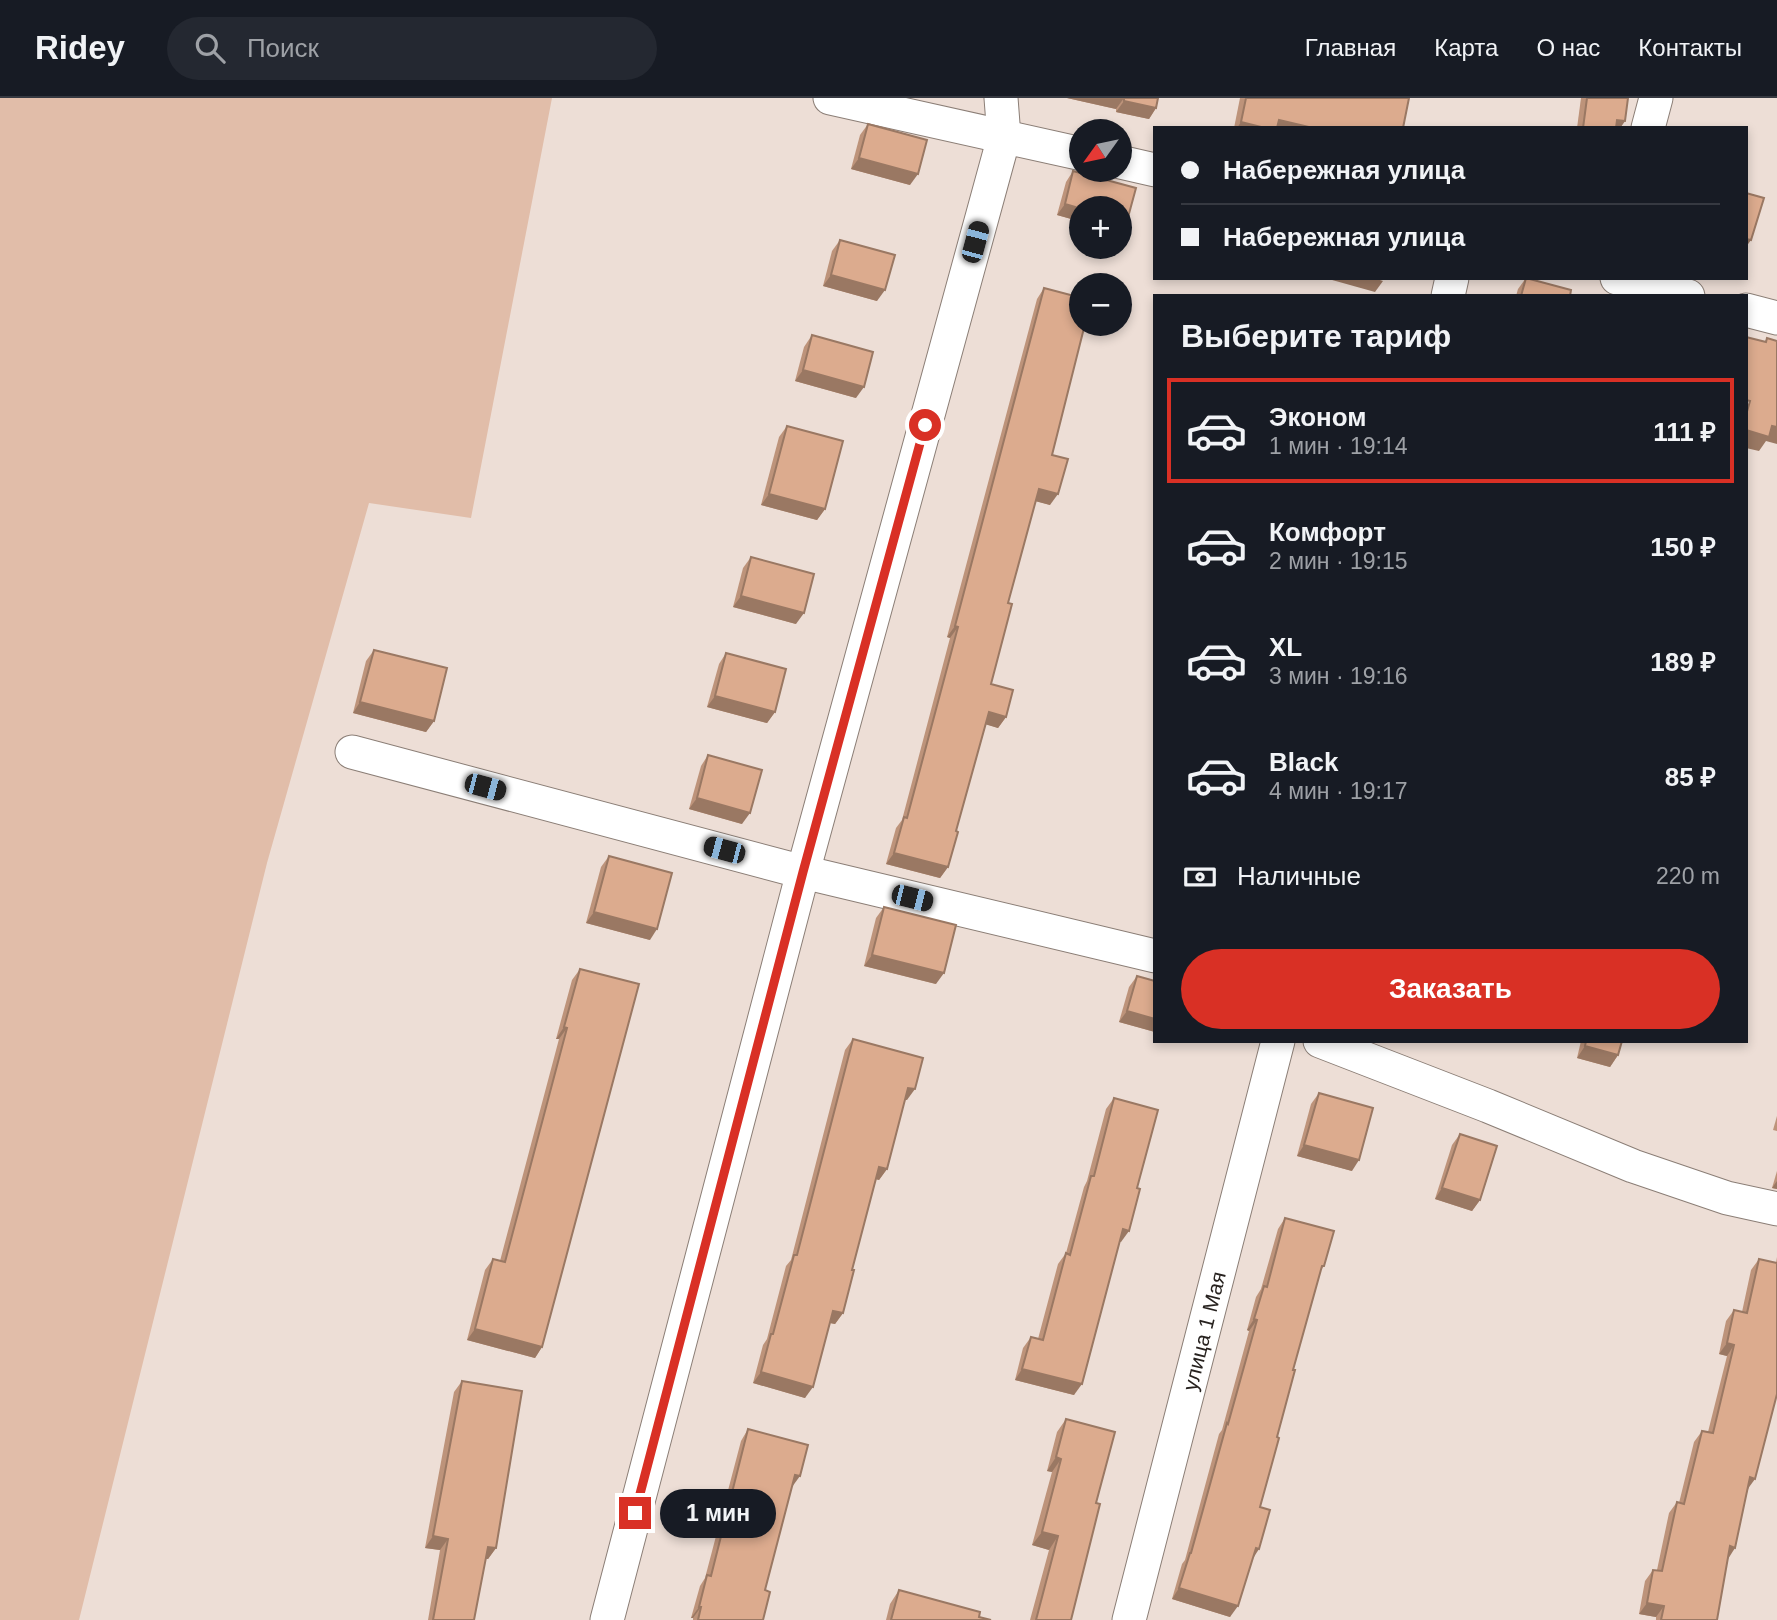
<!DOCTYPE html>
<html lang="ru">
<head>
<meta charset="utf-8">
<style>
	:root { --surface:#171b24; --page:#242831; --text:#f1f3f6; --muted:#9ea1a6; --line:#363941; --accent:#d93025 }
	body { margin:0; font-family:Helvetica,sans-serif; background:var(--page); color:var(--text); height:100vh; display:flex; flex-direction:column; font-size:26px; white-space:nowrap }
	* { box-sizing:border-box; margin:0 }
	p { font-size:23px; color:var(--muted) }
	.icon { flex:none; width:38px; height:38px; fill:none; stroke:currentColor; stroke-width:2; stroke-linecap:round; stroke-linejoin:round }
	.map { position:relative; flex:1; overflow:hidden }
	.details { position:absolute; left:1153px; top:196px; width:595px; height:749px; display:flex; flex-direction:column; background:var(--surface); border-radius:0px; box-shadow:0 4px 10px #0003 }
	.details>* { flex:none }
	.hud { position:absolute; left:1153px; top:28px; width:595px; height:154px; border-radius:0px; box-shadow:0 4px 10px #0003; display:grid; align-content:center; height:154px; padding:0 28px; background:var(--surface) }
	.needle { width:46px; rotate:237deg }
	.controls { position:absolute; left:1069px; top:21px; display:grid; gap:14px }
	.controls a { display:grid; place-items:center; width:63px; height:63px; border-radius:50%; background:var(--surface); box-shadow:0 4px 10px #0003; font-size:35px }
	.end { position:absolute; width:32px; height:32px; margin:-16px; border:9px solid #d93025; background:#fff; box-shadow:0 0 0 4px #fff }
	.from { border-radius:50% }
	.bubble { position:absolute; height:49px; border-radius:24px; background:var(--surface); box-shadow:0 4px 10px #0003; font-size:23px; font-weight:800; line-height:49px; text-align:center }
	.car { position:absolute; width:21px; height:42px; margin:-21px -10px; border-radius:9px; box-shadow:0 0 5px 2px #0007; background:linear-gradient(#222 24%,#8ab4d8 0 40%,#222 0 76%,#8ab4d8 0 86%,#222 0) }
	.hud b { display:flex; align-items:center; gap:24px; height:66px; font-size:26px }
	.hud b+b { border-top:2px solid var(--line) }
	.hud i { width:18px; height:18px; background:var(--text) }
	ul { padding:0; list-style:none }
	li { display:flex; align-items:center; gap:21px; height:105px; margin:0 14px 10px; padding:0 14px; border:4px solid transparent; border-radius:0px }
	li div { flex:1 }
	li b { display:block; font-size:26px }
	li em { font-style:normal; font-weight:800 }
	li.selected { border-color:var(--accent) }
	li>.icon { width:63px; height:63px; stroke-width:1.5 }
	h2 { padding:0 28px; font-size:32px; line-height:84px }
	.pay { display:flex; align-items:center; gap:18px; height:77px; padding:0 28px; font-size:26px }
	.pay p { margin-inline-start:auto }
	.cta { display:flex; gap:14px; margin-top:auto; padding:14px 28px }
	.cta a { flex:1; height:80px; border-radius:42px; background:var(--accent); color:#fff; font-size:28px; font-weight:800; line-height:80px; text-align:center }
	header { display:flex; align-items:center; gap:42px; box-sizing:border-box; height:98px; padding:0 35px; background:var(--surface); border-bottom:2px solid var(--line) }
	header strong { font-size:33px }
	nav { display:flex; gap:38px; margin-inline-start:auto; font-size:24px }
	.search { width:490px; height:63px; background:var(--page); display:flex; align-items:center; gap:18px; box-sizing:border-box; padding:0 24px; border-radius:38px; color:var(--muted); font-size:26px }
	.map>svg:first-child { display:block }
</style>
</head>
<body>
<header>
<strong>Ridey</strong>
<div class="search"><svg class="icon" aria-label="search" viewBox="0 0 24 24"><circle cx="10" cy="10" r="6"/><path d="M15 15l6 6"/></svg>Поиск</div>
<nav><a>Главная</a><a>Карта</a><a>О нас</a><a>Контакты</a></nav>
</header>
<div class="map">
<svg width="1777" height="1522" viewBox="0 0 1777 1522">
	<rect width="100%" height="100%" fill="#edded6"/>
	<path fill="#e1bda9" d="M0 0H552L471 420 369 405 267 765 79 1522H0Z"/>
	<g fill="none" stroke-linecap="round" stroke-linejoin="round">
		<defs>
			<g id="minor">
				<path d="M830 0 1082 56"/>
				<path d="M1648 30 1656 0"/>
				<path d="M1120 64 1155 72"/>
				<path d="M1617 180 1688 198"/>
				<path d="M1448 198 1452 180"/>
				<path d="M1746 212 1777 220"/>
				<path d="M352 654 803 774 1155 858"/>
				<path d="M1320 943 1488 1008 1633 1068 1727 1100 1777 1111"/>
				<path d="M607 1522 803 774 1004 39 1001 0"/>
				<path d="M1129 1522 1278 943"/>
			</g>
		</defs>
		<use href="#minor" stroke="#8b7e76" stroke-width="35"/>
		<use href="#minor" stroke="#fff" stroke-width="33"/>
	</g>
	<g fill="#bd937a">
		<path d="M1067 0H1158L1156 10 1149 21 1116 14V11Z"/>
		<path d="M1240 0H1409L1403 30H1234Z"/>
		<path d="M1581 0H1628L1625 23 1620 30H1577Z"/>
		<path d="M868 26 910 87 851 71 860 37Z"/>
		<path d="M1073 73 1136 90 1127 123 1120 133V110H1082V124L1057 117 1066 84Z"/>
		<path d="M840 142 877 203 823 188 832 153Z"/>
		<path d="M1526 180 1570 198H1516L1518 191Z"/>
		<path d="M1044 190 1052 357 1050 407 1036 403 1008 505 991 586 1006 619 998 630 986 626 956 733 948 769 940 780 886 766 896 730 902 722 950 540 947 539 1037 201Z"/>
		<path d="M812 237 856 300 795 283 804 249Z"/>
		<path d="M787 328 825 411 817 422 761 407 779 339Z"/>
		<path d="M751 459 796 526 733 509 743 470Z"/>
		<path d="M374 552 434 623 426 634 353 615 366 563Z"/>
		<path d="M726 555 775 614 767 625 707 609 719 566Z"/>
		<path d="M708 657 742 726 689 711 701 668Z"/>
		<path d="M609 758 650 842 586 825 601 769Z"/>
		<path d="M884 809 936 886 864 868 876 820Z"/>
		<path d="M580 871 542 1249 535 1260 467 1242 485 1172 493 1161 500 1163 559 941H556L572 882Z"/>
		<path d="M1137 878 1155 883V934L1119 924 1129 889Z"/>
		<path d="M853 941 907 1002H905L887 1071 879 1082 876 1081 852 1172 843 1215 835 1226 830 1225 805 1300 753 1285 763 1247 767 1241 786 1168 791 1162 845 952Z"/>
		<path d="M1581 943H1622L1618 957 1610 969 1577 960Z"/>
		<path d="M1319 995 1352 1073 1297 1058 1311 1006Z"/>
		<path d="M1114 1000 1121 1144 1120 1143 1074 1297 1015 1282 1023 1250 1031 1239 1038 1241 1058 1166 1066 1155 1084 1089 1087 1083 1106 1011Z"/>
		<path d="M1777 1018V1033L1773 1032Z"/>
		<path d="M1460 1036 1480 1102 1472 1113 1435 1101 1452 1047Z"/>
		<path d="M1777 1073V1091L1772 1090Z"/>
		<path d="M1285 1120 1324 1168 1321 1172 1293 1272 1277 1339 1260 1409 1252 1461 1230 1519 1172 1501 1182 1466 1185 1462 1219 1336 1222 1332 1249 1233 1247 1232 1256 1199 1261 1191 1278 1131Z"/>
		<path d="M1777 1159V1296L1727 1461 1717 1522H1656V1519L1639 1516 1645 1483 1653 1472H1657L1669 1415 1677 1404 1679 1405 1694 1344 1702 1333 1708 1334 1727 1258 1719 1256 1726 1223 1734 1212 1742 1214 1751 1172 1759 1161 1776 1165Z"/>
		<path d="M462 1283 496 1450 488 1461H485L474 1522H428L440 1452 425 1450 454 1294Z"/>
		<path d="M1066 1321 1096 1405 1071 1522H1030L1049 1452 1032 1447 1052 1374 1047 1373 1057 1334Z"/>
		<path d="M748 1331 791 1389 765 1492 763 1522H693V1520H691L700 1488 705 1480 741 1343Z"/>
		<path d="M899 1492 979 1519 991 1522H886L890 1506Z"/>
	</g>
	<g fill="#9a7863">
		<path d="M1067 0H1124L1116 11Z"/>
		<path d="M1124 3 1156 10 1149 21 1116 14Z"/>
		<path d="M1279 22 1313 30H1274Z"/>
		<path d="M1617 22 1625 23 1620 30H1612Z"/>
		<path d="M1241 24 1265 30H1237Z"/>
		<path d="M859 60 918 76 910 87 851 71Z"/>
		<path d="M1065 106 1082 111V124L1057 117Z"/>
		<path d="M1120 121 1127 123 1120 133Z"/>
		<path d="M1746 141 1751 142 1746 149Z"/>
		<path d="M831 177 885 192 877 203 823 188Z"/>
		<path d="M1325 180H1374L1383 183 1375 194Z"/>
		<path d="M803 272 864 289 856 300 795 283Z"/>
		<path d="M1772 328 1777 329V346L1766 343 1759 353 1746 350V332Z"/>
		<path d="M1039 391 1058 396 1050 407 1031 402Z"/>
		<path d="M769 396 825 411 817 422 761 407Z"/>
		<path d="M741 498 804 515 796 526 733 509Z"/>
		<path d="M955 528 958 529 950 540 947 539Z"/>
		<path d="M715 598 775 614 767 625 707 609Z"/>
		<path d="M360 604 434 623 426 634 353 615Z"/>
		<path d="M989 614 1006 619 998 630 981 625Z"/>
		<path d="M697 700 750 715 742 726 689 711Z"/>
		<path d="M894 755 948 769 940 780 886 766Z"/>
		<path d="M594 814 657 831 650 842 586 825Z"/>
		<path d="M872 857 944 875 936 886 864 868Z"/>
		<path d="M1127 913 1155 921V934L1119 924Z"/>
		<path d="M564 929 567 930 559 941H556Z"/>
		<path d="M1585 948 1618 957 1610 969 1577 960Z"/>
		<path d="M908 990 915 991 907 1002 901 1001Z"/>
		<path d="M1304 1047 1359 1062 1352 1073 1297 1058Z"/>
		<path d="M879 1069 887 1071 879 1082 872 1080Z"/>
		<path d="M1777 1083V1091L1772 1090Z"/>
		<path d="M1442 1090 1480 1102 1472 1113 1435 1101Z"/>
		<path d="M1123 1131 1129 1133 1121 1144 1115 1142Z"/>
		<path d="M833 1213 843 1215 835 1226 825 1224Z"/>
		<path d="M1254 1221 1257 1222 1249 1233 1247 1232Z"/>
		<path d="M475 1231 542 1249 535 1260 467 1242Z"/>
		<path d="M1727 1245 1734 1247 1727 1258 1719 1256Z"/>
		<path d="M1022 1271 1082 1286 1074 1297 1015 1282Z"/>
		<path d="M761 1274 813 1289 805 1300 753 1285Z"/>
		<path d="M1056 1359 1061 1361 1052 1374 1047 1373Z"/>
		<path d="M795 1377 800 1378 792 1389Z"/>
		<path d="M1750 1379 1755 1381 1747 1392Z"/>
		<path d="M1042 1434 1058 1438 1049 1452 1032 1447Z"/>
		<path d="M433 1438 448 1441 440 1452 425 1450Z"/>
		<path d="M1730 1448 1735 1450 1728 1461Z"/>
		<path d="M488 1449 496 1450 488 1461 480 1460Z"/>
		<path d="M1256 1450 1259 1451 1252 1462Z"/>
		<path d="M1179 1490 1238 1508 1230 1519 1172 1501Z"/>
		<path d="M1647 1505 1664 1508 1656 1519 1639 1516Z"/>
		<path d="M699 1509H701L693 1520H691Z"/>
	</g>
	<g fill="#dcab8e" stroke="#9a7863" stroke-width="2">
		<path d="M1124 0H1158L1156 10 1124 3Z"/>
		<path d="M1246 0H1409L1403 30H1313L1279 22 1277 30H1265L1241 24Z"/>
		<path d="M1587 0H1628L1625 23 1617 22 1616 30H1583Z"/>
		<path d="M868 26 927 42 918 76 859 60Z"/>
		<path d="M1073 73 1136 90 1127 123 1120 121V110L1082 111 1065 106Z"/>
		<path d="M1746 95 1764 100 1751 142 1746 141Z"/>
		<path d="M840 142 895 157 885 192 831 177Z"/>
		<path d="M1526 180 1571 192 1570 198H1521Z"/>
		<path d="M1044 190 1082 200V226H1085L1052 357 1068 361 1058 396 1039 391 1008 505 1012 506 991 586 1013 592 1006 619 989 614 956 733 958 734 948 769 894 755 904 719 907 720 958 529 955 528Z"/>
		<path d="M812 237 873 254 864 289 803 272Z"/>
		<path d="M1746 239 1766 244 1767 240 1777 243V329L1772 328 1769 339 1746 332V317L1750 303 1746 302Z"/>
		<path d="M787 328 843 343 825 411 769 396Z"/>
		<path d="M751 459 814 476 804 515 741 498Z"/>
		<path d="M374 552 447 570 434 623 360 604Z"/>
		<path d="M726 555 786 571 775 614 715 598Z"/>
		<path d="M708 657 762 672 750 715 697 700Z"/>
		<path d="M609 758 672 775 657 831 594 814Z"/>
		<path d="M884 809 956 827 944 875 872 857Z"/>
		<path d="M580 871 639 886 542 1249 475 1231 493 1161 505 1164 567 930 564 929Z"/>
		<path d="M1137 878 1155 883V921L1127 913Z"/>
		<path d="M853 941 923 960 915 991 908 990 887 1071 879 1069 852 1172H854L843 1215 833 1213 813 1289 761 1274 771 1236H773L794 1157H797Z"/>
		<path d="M1586 943H1622L1618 957 1585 948Z"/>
		<path d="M1319 995 1373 1010 1359 1062 1304 1047Z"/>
		<path d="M1114 1000 1158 1012 1137 1090 1140 1091 1129 1133 1123 1131 1082 1286 1022 1271 1031 1239 1043 1242 1066 1155 1070 1157 1091 1078H1094Z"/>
		<path d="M1460 1036 1497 1048 1480 1102 1442 1090Z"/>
		<path d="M1285 1120 1334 1133 1324 1168H1322L1293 1272H1295L1277 1339 1279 1340 1260 1409 1270 1412 1259 1451 1256 1450 1238 1508 1179 1490 1190 1455H1191L1227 1325 1228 1326 1257 1222 1254 1221 1264 1188 1267 1189Z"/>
		<path d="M1759 1161 1777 1165V1296L1755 1381 1750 1379 1735 1450 1730 1448 1717 1522H1661L1664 1508 1647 1505 1653 1472 1662 1473 1677 1404 1684 1406 1702 1333 1713 1335 1734 1247 1727 1245 1734 1212 1747 1215Z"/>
		<path d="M462 1283 522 1293 496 1450 488 1449 474 1522H433L448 1441 433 1438Z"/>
		<path d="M1066 1321 1115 1334 1096 1405 1100 1406 1071 1522H1036L1058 1438 1042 1434 1061 1361 1056 1359Z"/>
		<path d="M748 1331 808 1347 800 1378 795 1377 765 1492 770 1494 763 1522H698L701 1509H699L707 1477 711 1478Z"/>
		<path d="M899 1492 980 1514 979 1519 991 1522H891Z"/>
	</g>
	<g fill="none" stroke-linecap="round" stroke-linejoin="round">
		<path stroke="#d93025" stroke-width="9" d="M635 1415 803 774 925 327"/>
	</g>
	<g text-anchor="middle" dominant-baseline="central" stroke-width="5" stroke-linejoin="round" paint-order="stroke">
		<g font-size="21" fill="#27221f" stroke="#fff">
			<text transform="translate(1204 1233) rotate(-76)">улица 1 Мая</text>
		</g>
	</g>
</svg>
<div class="controls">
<a><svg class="needle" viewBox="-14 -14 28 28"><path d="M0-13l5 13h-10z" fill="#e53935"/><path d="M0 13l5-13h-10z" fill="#9ea1a6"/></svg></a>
<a>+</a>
<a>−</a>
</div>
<i class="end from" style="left:925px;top:327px"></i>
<i class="end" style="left:635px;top:1415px"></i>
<div class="bubble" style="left:660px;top:1391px;width:116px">1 мин</div>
<i class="car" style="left:975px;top:144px;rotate:15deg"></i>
<i class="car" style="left:485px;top:689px;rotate:105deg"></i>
<i class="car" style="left:724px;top:752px;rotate:285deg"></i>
<i class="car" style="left:912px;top:800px;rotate:104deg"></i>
<div class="hud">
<b><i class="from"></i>Набережная улица</b>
<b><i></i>Набережная улица</b>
</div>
<section class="details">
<h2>Выберите тариф</h2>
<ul>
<li class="selected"><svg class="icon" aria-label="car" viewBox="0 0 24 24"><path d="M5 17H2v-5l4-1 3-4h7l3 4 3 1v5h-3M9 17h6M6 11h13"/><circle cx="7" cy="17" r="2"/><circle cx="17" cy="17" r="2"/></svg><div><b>Эконом</b><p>1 мин · 19:14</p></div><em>111 ₽</em></li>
<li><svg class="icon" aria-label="car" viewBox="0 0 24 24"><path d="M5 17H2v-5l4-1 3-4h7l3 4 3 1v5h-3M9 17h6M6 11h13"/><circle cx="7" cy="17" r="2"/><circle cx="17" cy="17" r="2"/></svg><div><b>Комфорт</b><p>2 мин · 19:15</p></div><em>150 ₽</em></li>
<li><svg class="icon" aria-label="car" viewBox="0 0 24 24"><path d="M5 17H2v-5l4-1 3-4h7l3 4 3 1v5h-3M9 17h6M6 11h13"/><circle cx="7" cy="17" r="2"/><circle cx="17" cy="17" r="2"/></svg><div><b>XL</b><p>3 мин · 19:16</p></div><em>189 ₽</em></li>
<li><svg class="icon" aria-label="car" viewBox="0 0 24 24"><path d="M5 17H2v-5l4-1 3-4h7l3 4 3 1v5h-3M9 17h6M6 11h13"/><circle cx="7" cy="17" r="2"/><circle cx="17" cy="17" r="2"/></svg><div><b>Black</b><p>4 мин · 19:17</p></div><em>85 ₽</em></li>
</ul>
<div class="pay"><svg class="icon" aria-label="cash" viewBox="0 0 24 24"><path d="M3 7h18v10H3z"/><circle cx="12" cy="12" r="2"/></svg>Наличные<p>220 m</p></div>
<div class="cta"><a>Заказать</a></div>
</section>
</div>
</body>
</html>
